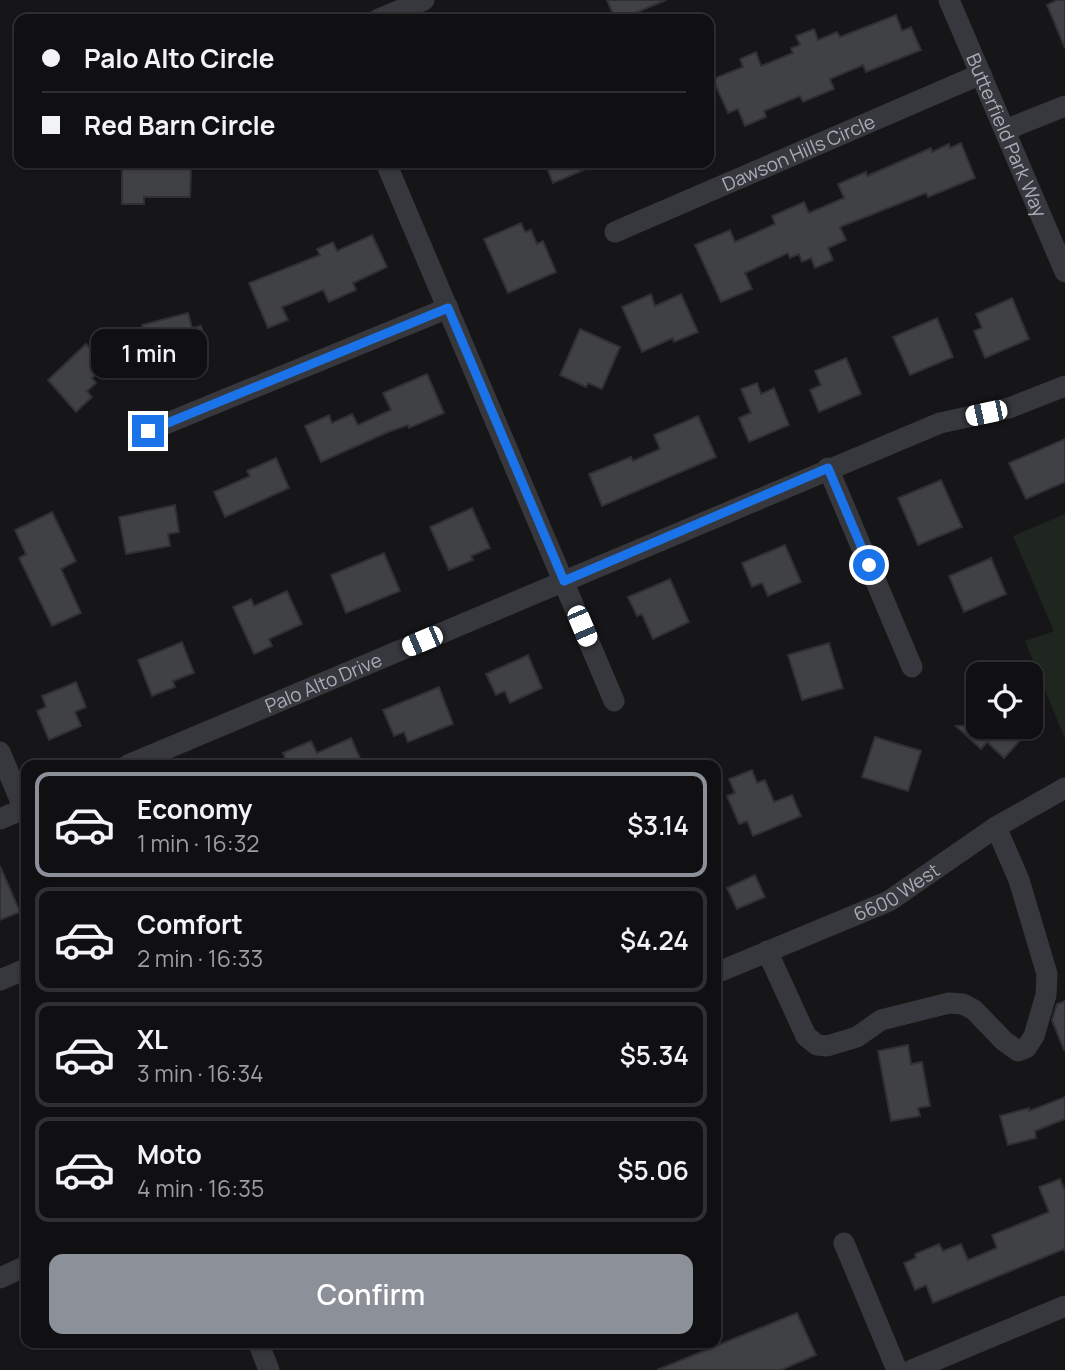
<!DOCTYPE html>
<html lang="en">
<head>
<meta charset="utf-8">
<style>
	:root { --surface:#101012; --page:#19191b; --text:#f1f3f6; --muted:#9c9d9f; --line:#303032; --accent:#8c9099 }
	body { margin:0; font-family:Manrope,sans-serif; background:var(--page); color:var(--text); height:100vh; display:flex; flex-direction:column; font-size:26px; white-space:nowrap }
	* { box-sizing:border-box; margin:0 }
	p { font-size:23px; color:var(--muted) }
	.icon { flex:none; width:38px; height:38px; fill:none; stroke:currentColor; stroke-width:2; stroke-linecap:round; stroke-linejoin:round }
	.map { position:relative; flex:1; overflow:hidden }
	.drawer { position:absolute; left:21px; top:760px; width:700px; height:588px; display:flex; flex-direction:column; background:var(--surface); border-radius:14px; box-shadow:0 2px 5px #0004,0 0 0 2px var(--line) }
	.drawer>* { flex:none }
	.guide { position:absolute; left:14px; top:14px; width:700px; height:154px; border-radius:14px; box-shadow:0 2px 5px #0004,0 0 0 2px var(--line); display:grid; align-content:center; height:154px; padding:0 28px; background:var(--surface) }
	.tools { position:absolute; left:966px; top:662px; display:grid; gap:14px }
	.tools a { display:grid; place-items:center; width:77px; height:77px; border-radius:14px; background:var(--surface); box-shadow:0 2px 5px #0004,0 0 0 2px var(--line); font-size:35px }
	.end { position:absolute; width:32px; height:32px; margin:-16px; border:9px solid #1a73e8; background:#fff; box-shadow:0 0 0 4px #fff }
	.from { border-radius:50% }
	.bubble { position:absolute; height:49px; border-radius:14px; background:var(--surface); box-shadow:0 2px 5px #0004,0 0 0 2px var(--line); font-size:23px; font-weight:600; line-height:49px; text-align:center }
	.car { position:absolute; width:21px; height:42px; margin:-21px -10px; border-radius:9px; box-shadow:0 0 5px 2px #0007; background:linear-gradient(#fff 24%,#345 0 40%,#fff 0 76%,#345 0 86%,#fff 0) }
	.guide b { display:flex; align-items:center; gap:24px; height:66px; font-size:26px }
	.guide b+b { border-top:2px solid var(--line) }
	.guide i { width:18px; height:18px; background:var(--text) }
	ul { padding:12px 0 0; list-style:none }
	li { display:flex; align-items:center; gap:21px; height:105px; margin:0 14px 10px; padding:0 14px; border:4px solid var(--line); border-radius:14px }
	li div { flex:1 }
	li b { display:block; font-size:26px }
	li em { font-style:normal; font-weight:600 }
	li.on { border-color:var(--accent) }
	li>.icon { width:63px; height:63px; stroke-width:1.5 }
	.action { display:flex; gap:14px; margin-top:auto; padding:14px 28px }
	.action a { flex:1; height:80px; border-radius:14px; background:var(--accent); color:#fff; font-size:28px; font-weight:600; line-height:80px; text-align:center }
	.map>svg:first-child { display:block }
</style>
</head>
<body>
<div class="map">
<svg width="1065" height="1370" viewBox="0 0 1065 1370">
	<rect width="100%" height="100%" fill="#161618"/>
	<path fill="#1e261f" d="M1065 514V739L1025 641 1054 631 1013 536Z"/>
	<g fill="#404145" stroke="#303034" stroke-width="2">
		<path d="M607 0H666L621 19H615Z"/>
		<path d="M1057 0H1065V48L1047 5Z"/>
		<path d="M896 15 902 31 911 27 921 50 866 72 863 65 830 79 834 89 803 102 800 96 764 111 766 117 745 126 738 109 728 113 713 79 743 67 740 59 756 52 761 66 793 53 791 48 800 45 796 36 814 29 818 40 837 32 840 37Z"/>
		<path d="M961 143 975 178 928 197 926 193 840 227 846 240 828 248 833 260 815 268 811 258 802 262 799 254 790 258 788 253 745 273 752 289 721 302 695 245 730 230 735 242 775 224 772 216 804 202 809 213 844 198 838 184 866 172 867 176 931 148 932 152 949 144 950 148Z"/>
		<path d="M545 163H600L553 183Z"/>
		<path d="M122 168H191L190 197H144V204H122Z"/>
		<path d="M521 223 525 232 531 230 537 244 543 241 556 272 508 293 484 239Z"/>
		<path d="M372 235 387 267 353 283 356 290 329 302 323 290 282 307 288 320 268 328 249 283 320 255 317 249 333 242 337 251Z"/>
		<path d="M651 294 655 306 681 294 698 332 674 342 673 338 642 352 622 307Z"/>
		<path d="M1012 298 1029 339 985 358 974 331 982 328 976 314Z"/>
		<path d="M188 313 192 328 201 326 206 343 152 358 142 325Z"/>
		<path d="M937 318 953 357 910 375 893 337Z"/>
		<path d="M580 329 620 347 602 389 588 383 586 387 560 375Z"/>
		<path d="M86 344 106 365 92 378 96 383 87 391 92 397 76 412 48 380Z"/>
		<path d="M846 358 861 394 819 412 810 390 821 385 815 371Z"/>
		<path d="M427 374 444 413 409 428 408 425 388 432 321 462 305 426 329 415 332 423 352 414 358 425 391 410 383 393Z"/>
		<path d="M757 383 761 394 774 388 789 425 749 442 739 418 751 413 741 389Z"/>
		<path d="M698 416 716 457 602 506 589 474 631 457 633 461 660 449 654 435Z"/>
		<path d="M1065 439V482L1026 499 1009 463Z"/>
		<path d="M276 458 289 488 225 517 214 492 250 476 247 471Z"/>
		<path d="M941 480 962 527 918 545 898 498Z"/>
		<path d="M175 505 179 532 168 534 170 546 126 554 119 517Z"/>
		<path d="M472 508 490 548 471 556 473 560 449 570 430 527Z"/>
		<path d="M52 512 76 561 61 569 81 613 52 626 19 558 26 554 15 530Z"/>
		<path d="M785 545 801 582 768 596 762 583 752 587 742 563Z"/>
		<path d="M384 553 400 591 346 613 331 575Z"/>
		<path d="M991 558 1006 594 964 612 949 576Z"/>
		<path d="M670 579 689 622 653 639 642 614 637 616 628 597Z"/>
		<path d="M287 591 302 624 269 639 272 646 254 654 233 607 251 599 254 606Z"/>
		<path d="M182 642 194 673 173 681 175 687 152 696 138 660Z"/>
		<path d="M829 643 843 688 802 700 788 655Z"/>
		<path d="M528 655 542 688 510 703 505 691 496 695 486 674Z"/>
		<path d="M76 682 86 707 75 712 81 726 49 740 37 711 46 707 42 696Z"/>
		<path d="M439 687 453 724 408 742 404 732 394 736 383 710Z"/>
		<path d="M956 726H1033L1004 758 987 742 981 749Z"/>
		<path d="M875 737 921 751 908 791 862 777Z"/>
		<path d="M351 738 363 765H288L283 753 311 741 317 753Z"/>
		<path d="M752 770 757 783 765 780 774 802 792 795 801 816 753 836 747 821 739 824 727 796 735 793 729 779Z"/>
		<path d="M0 866 20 912 0 920Z"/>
		<path d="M755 875 765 897 737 909 727 888Z"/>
		<path d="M1065 1001V1050H1064L1052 1020 1057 1004Z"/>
		<path d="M908 1045 911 1064 922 1062 930 1106 918 1108 920 1116 891 1121 878 1051Z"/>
		<path d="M1065 1097V1119L1035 1131 1036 1138 1008 1145 1000 1116 1029 1108V1111Z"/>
		<path d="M1060 1179 1065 1191V1251L1064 1249 933 1303 926 1285 915 1290 904 1263 916 1258 915 1254 939 1244 943 1251 961 1244 968 1260 997 1248 992 1235 1049 1212 1039 1187Z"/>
		<path d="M797 1313 816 1355 781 1370H657Z"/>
	</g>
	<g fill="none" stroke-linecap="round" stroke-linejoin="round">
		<g stroke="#37383d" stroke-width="21">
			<path id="s1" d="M949 0 1065 272"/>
			<path d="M379 19 424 0"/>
			<path d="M1005 130 1065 106"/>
			<path d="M386 163 614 701"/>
			<path id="s2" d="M615 232 981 74"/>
			<path d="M148 431 448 308"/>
			<path d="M828 468 912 667"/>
			<path d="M0 752 26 814"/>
			<path id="s3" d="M128 765 940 423 1009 408 1065 386"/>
			<path d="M0 819 26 808"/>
			<path d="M767 951 806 1036 817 1045 827 1046 857 1037 881 1020 949 1003 963 1004 974 1010 1004 1041 1018 1051 1026 1048 1034 1036 1046 995 1047 974 1019 880 996 827"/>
			<path id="s4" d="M716 973 889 901 996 827 1065 788"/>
			<path d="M0 980 26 969"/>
			<path d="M844 1243 897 1370"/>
			<path d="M0 1278 26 1266"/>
			<path d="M258 1342 269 1370"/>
			<path d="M912 1370 1065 1306"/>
		</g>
	</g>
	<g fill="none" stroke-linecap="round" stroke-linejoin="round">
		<path stroke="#1a73e8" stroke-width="9" d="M148 431 448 308 564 581 828 468 869 565"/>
	</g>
	<g text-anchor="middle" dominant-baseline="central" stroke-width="6" stroke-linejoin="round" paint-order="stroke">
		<g font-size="19" fill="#a8adb8" stroke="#111113">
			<text stroke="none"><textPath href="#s1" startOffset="147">Butterfield Park Way</textPath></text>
			<text stroke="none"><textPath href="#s2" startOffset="200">Dawson Hills Circle</textPath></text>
			<text stroke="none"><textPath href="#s3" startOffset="212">Palo Alto Drive</textPath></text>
			<text stroke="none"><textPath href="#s4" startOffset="198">6600 West</textPath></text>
		</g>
	</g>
</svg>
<div class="tools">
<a><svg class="icon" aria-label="locate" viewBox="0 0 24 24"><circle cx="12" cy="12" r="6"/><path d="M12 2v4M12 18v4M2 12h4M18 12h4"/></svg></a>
</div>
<i class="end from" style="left:869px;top:565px"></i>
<i class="end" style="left:148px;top:431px"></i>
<div class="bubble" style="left:91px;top:329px;width:116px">1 min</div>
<i class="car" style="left:986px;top:413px;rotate:258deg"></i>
<i class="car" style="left:582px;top:626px;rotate:157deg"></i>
<i class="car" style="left:422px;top:641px;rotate:247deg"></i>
<div class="guide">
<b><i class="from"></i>Palo Alto Circle</b>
<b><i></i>Red Barn Circle</b>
</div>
<section class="drawer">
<ul>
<li class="on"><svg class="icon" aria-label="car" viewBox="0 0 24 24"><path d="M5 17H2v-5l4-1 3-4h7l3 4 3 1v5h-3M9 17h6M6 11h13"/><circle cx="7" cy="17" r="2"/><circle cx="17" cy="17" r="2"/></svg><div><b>Economy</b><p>1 min · 16:32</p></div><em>$3.14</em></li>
<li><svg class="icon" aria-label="car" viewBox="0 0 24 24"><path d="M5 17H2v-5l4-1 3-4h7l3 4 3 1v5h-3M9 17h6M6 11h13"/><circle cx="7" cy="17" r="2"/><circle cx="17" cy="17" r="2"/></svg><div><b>Comfort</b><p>2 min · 16:33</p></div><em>$4.24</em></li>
<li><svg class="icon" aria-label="car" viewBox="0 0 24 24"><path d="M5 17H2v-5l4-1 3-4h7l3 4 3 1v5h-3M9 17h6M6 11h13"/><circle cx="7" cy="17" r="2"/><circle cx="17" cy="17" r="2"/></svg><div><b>XL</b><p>3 min · 16:34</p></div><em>$5.34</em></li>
<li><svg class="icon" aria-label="car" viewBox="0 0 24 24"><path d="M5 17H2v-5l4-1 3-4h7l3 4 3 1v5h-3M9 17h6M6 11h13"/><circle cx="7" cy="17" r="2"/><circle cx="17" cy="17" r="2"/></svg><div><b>Moto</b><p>4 min · 16:35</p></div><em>$5.06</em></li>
</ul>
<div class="action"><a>Confirm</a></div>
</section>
</div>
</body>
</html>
